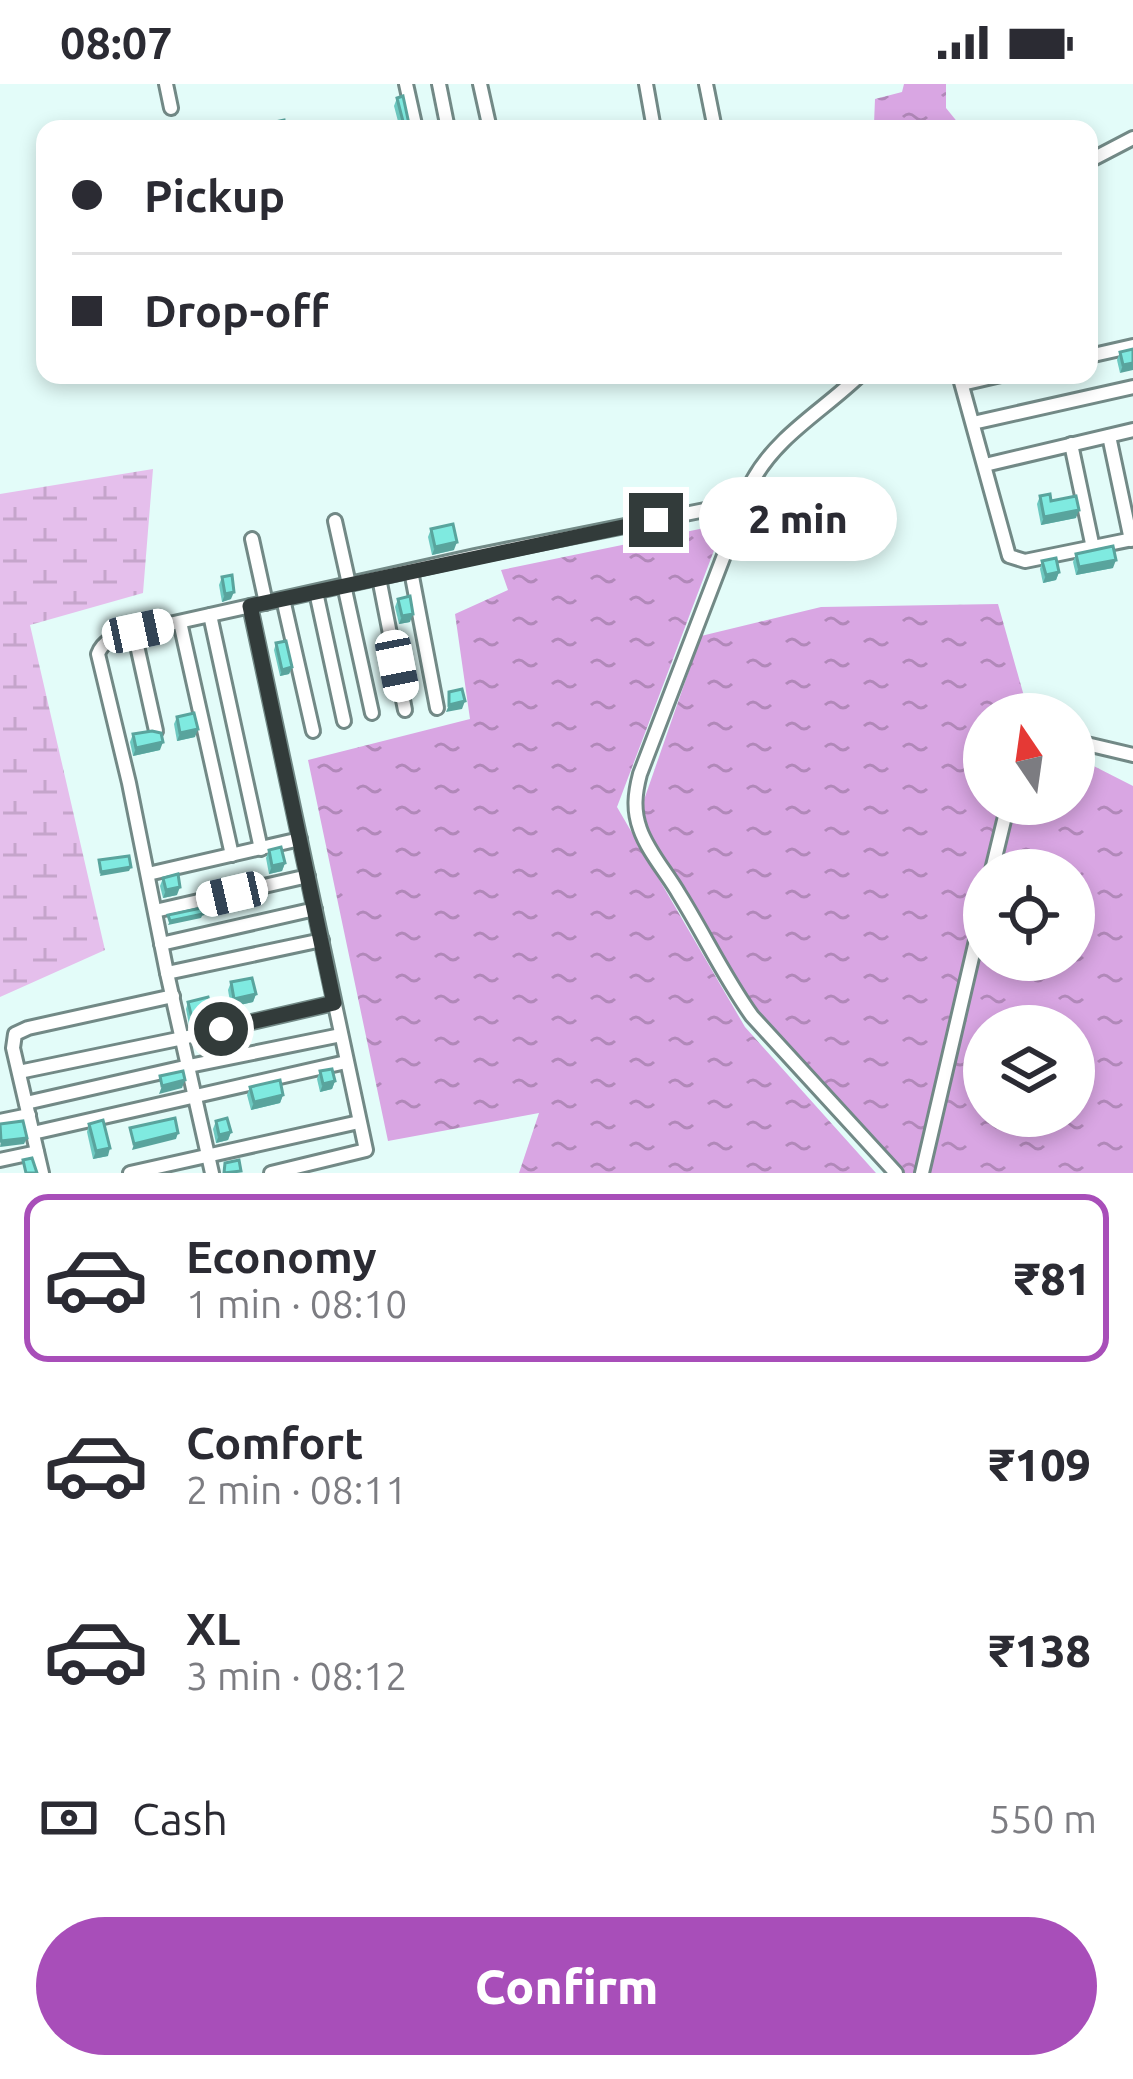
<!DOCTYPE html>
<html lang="en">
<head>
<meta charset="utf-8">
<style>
	:root { --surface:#fff; --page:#f7f7f7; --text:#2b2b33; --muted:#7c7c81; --line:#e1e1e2; --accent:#a84eb9 }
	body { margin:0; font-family:Ubuntu,sans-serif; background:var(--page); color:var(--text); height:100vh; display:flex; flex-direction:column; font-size:45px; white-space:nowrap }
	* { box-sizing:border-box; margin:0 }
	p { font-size:39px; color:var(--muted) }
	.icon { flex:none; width:66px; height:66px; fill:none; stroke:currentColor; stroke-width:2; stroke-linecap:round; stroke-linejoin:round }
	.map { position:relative; height:1089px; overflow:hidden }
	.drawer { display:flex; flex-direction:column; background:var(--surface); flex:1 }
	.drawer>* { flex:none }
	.hud { position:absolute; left:36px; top:36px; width:1062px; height:264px; border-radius:24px; box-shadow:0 6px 18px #0003; display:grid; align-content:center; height:264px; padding:0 36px; background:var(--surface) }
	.needle { width:78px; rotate:347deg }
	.buttons { position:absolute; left:963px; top:609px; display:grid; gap:24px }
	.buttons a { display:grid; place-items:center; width:132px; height:132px; border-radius:50%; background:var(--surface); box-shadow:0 6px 18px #0003; font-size:60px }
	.end { position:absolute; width:54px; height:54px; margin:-27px; border:15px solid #323b3a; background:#fff; box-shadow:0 0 0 6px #fff }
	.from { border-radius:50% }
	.bubble { position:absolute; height:84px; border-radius:42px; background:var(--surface); box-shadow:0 6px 18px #0003; font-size:39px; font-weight:800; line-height:84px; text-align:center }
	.car { position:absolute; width:36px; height:72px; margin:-36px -18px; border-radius:15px; box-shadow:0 0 9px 3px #0007; background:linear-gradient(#fff 24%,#345 0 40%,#fff 0 76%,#345 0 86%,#fff 0) }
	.hud b { display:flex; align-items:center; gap:42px; height:114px; font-size:45px }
	.hud b+b { border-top:3px solid var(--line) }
	.hud i { width:30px; height:30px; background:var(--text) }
	ul { padding:21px 0 0; list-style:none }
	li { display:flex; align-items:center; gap:36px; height:168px; margin:0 24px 18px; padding:0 12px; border:6px solid transparent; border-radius:24px }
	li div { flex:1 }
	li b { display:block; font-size:45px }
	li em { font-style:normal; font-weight:800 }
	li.current { border-color:var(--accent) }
	li>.icon { width:108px; height:108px; stroke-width:1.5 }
	.pay { display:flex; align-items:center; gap:30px; height:132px; padding:0 36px; font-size:45px }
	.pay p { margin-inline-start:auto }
	.action { display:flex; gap:24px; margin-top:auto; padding:24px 36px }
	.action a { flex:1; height:138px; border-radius:72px; background:var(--accent); color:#fff; font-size:48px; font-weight:800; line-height:138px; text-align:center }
	.status { display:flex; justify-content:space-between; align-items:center; height:84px; padding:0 60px; background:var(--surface); direction:ltr }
	.status svg { height:33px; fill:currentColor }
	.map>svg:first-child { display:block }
</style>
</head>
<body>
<div class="status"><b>08:07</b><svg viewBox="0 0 49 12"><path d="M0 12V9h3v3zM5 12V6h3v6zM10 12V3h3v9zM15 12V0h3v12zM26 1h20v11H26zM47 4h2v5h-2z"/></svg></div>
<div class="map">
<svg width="1133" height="1089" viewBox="0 0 1133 1089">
	<defs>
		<pattern id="wetland-marsh" width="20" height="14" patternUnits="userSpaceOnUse" patternTransform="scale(3)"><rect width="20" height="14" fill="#e5bfec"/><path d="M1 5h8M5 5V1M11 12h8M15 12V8" fill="none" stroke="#c5a5cb"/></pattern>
		<pattern id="water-ripples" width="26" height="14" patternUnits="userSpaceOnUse" patternTransform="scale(3)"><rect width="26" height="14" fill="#d9a6e3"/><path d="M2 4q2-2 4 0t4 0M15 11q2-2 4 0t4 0" fill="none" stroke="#b188b9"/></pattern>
	</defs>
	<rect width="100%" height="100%" fill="#e3fcf9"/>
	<path fill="url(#wetland-marsh)" d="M153 385 143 509 30 541 105 866 0 913V410Z"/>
	<g fill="url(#water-ripples)" fill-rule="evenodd">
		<path d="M904 0H946V24L959 40V45H878L874 40 875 15 902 8Z"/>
		<path d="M1089 130C1102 164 1096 197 1089 231Z"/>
		<path d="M724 440 617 723 745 943 876 1089H519L539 1029 388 1057 308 676 470 635 455 530 508 506 501 486Z"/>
		<path d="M998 520 1029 630H984V720H1074V672L1133 702V1089H889L752 932 637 736 701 552 821 523ZM984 786H1074V876H984ZM984 942H1074V1032H984Z"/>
	</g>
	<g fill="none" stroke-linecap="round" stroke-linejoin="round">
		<defs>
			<g id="minor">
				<path d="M166 0 171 24"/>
				<path d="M406 0 416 45"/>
				<path d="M439 0 448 45"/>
				<path d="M480 0 490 45"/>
				<path d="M646 0 654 45"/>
				<path d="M706 0 715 45"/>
				<path d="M1089 77 1133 54"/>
				<path d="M1089 272 1133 262"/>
				<path d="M860 291C824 326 778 351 753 396L640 690C635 709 633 726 640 745 648 768 667 789 679 810 704 850 724 893 752 932L896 1089"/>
				<path d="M959 291 1009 472 1025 477 1133 455"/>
				<path d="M962 300 1001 291"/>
				<path d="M973 339 1133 303"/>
				<path d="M1109 352 1131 456"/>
				<path d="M1071 360 1093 464"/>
				<path d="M985 381 1133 346"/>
				<path d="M335 437 349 500"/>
				<path d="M252 455 266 519"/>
				<path d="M411 487 437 624"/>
				<path d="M379 494 405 626"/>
				<path d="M344 501 372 629"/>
				<path d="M316 508 344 637"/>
				<path d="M283 515 313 647"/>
				<path d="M250 522 366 1066 271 1089"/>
				<path d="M210 531 261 765"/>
				<path d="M180 538 232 771"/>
				<path d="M134 548 156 647"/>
				<path d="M1074 657 1133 671"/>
				<path d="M992 786 1008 720"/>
				<path d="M148 790 300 755"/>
				<path d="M155 827 308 792"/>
				<path d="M161 860 315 825"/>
				<path d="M167 889 322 856"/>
				<path d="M19 988 183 954 334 919"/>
				<path d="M26 1019 189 982 341 951"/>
				<path d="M0 1037 29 1031"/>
				<path d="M33 1049 346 978"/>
				<path d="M0 1076 37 1068"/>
				<path d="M42 1089 13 964 15 950 28 944 173 912"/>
				<path d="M130 1089 359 1038"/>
				<path d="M212 1089 167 889 129 699 98 570C104 553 122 552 138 547L475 472 705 426 717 425 741 430"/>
				<path d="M922 1089 984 822"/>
			</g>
		</defs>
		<use href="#minor" stroke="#728986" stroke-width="18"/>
		<use href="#minor" stroke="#fff" stroke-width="12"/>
	</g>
	<g fill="#6dc9c1">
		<path d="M397 14 409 40 414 45H400L394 22Z"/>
		<path d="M1133 265 1120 289 1117 276 1120 268Z"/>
		<path d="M1040 412 1051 417 1076 434 1041 441 1037 420Z"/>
		<path d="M431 445 454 466 432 471 428 453Z"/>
		<path d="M1076 470 1113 484 1076 491 1073 478Z"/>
		<path d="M1042 477 1059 488 1056 496 1043 499 1040 485Z"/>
		<path d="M222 493 231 515 222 518 219 501Z"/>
		<path d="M398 515 410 538 399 540 395 523Z"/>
		<path d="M276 559 292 583 289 590 280 592 274 566Z"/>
		<path d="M177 633 195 653 177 657 174 640Z"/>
		<path d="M133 650 160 666 133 672 130 658Z"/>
		<path d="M269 766 285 779 282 787 269 790 266 774Z"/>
		<path d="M163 794 177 811 163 814 160 802Z"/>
		<path d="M231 898 256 910 253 918 231 923 228 906Z"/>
		<path d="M188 918 210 921 226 933 189 941 186 925Z"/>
		<path d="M320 987 335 997 332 1005 320 1008 317 995Z"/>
		<path d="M250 1003 283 1011 280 1019 251 1026 247 1011Z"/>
		<path d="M216 1037 231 1048 228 1056 216 1059 213 1045Z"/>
		<path d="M89 1040 108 1072 93 1075 87 1048Z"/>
	</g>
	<g fill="#59a49d">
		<path d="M1133 279V286L1120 289 1123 281Z"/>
		<path d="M1079 426 1076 434 1041 441 1044 433Z"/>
		<path d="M457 458 454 466 432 471 435 463Z"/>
		<path d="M1116 476 1113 484 1076 491 1079 483Z"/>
		<path d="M1059 488 1056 496 1043 499 1046 491Z"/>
		<path d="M234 508 231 515 222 518 225 510Z"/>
		<path d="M413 530 410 538 399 540 402 532Z"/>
		<path d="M292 583 289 590 280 592 282 586Z"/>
		<path d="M465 617 462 625 446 628 449 621Z"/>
		<path d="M198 645 195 653 177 657 180 649Z"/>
		<path d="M163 658 160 666 133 672 136 664Z"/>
		<path d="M285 779 282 787 269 790 272 782Z"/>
		<path d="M131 783 129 787 100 792 101 788Z"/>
		<path d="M180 803 177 811 163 814 166 806Z"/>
		<path d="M203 830 201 834 168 841 170 837Z"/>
		<path d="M256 910 253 918 231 923 234 915Z"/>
		<path d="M228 926 226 933 189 941 192 934Z"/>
		<path d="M185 996 182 1004 159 1010 162 1002Z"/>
		<path d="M335 997 332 1005 320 1008 323 1000Z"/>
		<path d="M283 1011 280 1019 251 1026 254 1018Z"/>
		<path d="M231 1048 228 1056 216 1059 219 1051Z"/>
		<path d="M178 1049 176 1055 132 1066 134 1060Z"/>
		<path d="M27 1054 24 1060 0 1063 1 1057Z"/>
		<path d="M110 1064 108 1072 93 1075 96 1067Z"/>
	</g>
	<g fill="#7feae0" stroke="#59a49d" stroke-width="3">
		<path d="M403 12 409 40 414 45H405L397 14Z"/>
		<path d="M284 36 285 45H267L266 40Z"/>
		<path d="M1133 265V279L1123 281 1120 268Z"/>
		<path d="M1050 410 1051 417 1076 412 1079 426 1044 433 1040 412Z"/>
		<path d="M453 440 457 458 435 463 431 445Z"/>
		<path d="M1113 462 1116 476 1079 483 1076 470Z"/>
		<path d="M1056 474 1059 488 1046 491 1042 477Z"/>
		<path d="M232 491 234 508 225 510 222 493Z"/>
		<path d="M410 512 413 530 402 532 398 515Z"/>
		<path d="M286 557 292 583 282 586 276 559Z"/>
		<path d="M462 605 465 617 449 621V608Z"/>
		<path d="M194 629 198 645 180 649 177 633Z"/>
		<path d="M152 647 161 649 163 658 136 664 133 650Z"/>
		<path d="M281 763 285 779 272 782 269 766Z"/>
		<path d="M129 772 131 783 101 788 99 776Z"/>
		<path d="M178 790 180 803 166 806 163 794Z"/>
		<path d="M201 824 203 830 170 837 168 831Z"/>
		<path d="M252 894 256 910 234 915 231 898Z"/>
		<path d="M208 913 210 921 226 917 228 926 192 934 188 918Z"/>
		<path d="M332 985 335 997 323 1000 320 987Z"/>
		<path d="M183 987 185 996 162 1002 160 992Z"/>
		<path d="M280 996 283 1011 254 1018 250 1003Z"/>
		<path d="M175 1034 178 1049 134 1060 130 1044Z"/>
		<path d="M227 1034 231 1048 219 1051 216 1037Z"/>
		<path d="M103 1036 110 1064 96 1067 89 1040Z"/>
		<path d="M23 1037 27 1054 1 1057 0 1040Z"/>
		<path d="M32 1074 37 1089H26L23 1076Z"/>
		<path d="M239 1076 241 1087 224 1089 225 1079Z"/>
	</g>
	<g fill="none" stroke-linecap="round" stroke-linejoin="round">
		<path stroke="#323b3a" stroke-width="15" d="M221 945 334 919 250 522 656 436"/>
	</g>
</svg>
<div class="buttons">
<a><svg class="needle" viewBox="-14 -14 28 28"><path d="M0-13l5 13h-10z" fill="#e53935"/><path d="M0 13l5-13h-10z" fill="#7c7c81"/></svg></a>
<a><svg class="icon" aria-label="locate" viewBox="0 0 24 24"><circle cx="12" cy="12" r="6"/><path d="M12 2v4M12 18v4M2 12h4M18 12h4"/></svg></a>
<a><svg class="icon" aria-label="layers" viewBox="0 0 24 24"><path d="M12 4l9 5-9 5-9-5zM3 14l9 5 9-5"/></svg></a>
</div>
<i class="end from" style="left:221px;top:945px"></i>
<i class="end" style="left:656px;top:436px"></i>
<div class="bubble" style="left:699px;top:393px;width:198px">2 min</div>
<i class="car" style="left:138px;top:547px;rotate:78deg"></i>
<i class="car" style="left:397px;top:582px;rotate:169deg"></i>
<i class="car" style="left:232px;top:810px;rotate:257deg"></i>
<div class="hud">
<b><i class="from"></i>Pickup</b>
<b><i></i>Drop-off</b>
</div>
</div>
<section class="drawer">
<ul>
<li class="current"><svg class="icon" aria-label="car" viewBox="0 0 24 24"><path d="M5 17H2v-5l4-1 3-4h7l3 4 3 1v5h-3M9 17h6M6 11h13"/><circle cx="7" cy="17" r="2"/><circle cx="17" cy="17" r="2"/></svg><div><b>Economy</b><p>1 min · 08:10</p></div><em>₹81</em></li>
<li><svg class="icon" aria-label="car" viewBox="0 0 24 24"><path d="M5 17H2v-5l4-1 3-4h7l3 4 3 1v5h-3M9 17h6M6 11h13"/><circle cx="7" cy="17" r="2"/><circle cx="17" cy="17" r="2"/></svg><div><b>Comfort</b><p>2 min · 08:11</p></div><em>₹109</em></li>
<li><svg class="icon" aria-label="car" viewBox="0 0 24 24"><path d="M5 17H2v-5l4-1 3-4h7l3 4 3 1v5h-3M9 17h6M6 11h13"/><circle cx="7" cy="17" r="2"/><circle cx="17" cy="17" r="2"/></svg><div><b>XL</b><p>3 min · 08:12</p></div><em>₹138</em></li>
</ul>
<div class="pay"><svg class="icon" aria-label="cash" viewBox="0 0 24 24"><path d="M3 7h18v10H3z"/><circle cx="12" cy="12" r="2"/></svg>Cash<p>550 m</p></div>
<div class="action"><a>Confirm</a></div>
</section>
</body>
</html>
